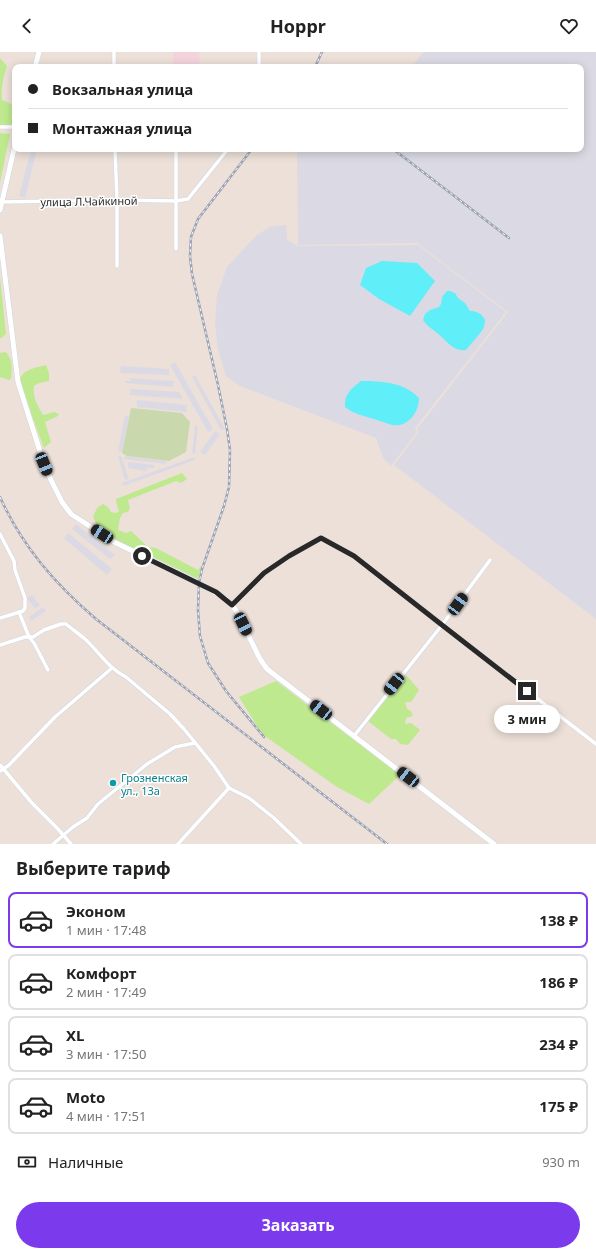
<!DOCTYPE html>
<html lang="ru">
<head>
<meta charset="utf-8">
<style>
	:root { --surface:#fff; --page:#f6f6f6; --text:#222; --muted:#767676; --line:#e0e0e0; --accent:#7c3aed }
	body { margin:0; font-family:"Noto Sans",sans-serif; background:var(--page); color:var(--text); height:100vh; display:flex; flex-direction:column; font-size:15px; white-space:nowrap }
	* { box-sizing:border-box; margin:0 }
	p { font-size:13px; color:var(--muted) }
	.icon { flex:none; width:22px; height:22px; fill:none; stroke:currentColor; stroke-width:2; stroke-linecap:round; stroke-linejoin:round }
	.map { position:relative; height:792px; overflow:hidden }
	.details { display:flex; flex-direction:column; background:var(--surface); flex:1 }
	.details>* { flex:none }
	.top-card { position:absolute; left:12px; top:12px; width:572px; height:88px; border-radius:8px; box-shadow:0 2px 10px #0003; display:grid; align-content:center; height:88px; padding:0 16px; background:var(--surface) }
	.end { position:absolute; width:18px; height:18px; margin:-9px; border:5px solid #282828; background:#fff; box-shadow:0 0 0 2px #fff }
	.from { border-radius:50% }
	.bubble { position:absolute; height:28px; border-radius:14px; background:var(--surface); box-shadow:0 2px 10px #0003; font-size:13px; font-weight:700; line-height:28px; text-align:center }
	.car { position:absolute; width:12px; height:24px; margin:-12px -6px; border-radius:5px; box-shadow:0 0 3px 1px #0007; background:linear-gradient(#222 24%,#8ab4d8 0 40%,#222 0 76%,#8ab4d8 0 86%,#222 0) }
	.top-card b { display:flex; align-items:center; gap:14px; height:38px; font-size:15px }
	.top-card b+b { border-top:1px solid var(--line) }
	.top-card i { width:10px; height:10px; background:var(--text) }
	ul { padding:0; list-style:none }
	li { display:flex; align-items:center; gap:12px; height:56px; margin:0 8px 6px; padding:0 8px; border:2px solid var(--line); border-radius:8px }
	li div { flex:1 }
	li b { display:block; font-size:15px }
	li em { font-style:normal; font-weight:700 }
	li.current { border-color:var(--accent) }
	li>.icon { width:36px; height:36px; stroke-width:1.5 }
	h2 { padding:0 16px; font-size:18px; line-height:48px }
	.pay { display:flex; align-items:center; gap:10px; height:44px; padding:0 16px; font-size:15px }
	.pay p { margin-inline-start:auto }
	.primary-button { display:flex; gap:8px; margin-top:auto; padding:8px 16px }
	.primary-button a { flex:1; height:46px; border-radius:24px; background:var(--accent); color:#fff; font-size:16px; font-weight:700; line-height:46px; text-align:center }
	header { display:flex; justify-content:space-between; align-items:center; height:52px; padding:0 16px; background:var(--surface); font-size:18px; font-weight:700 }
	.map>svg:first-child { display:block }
</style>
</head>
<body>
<header><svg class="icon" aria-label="back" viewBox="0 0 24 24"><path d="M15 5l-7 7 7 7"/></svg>Hoppr<svg class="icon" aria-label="heart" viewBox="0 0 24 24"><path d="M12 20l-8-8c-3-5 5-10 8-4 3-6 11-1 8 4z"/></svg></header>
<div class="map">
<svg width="596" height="792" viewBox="0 0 596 792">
	<rect width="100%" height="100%" fill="#ece0d8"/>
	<g fill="#dbdae4">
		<path d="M423 0H596V567L394 413 419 380 417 377 508 260 417 191 298 193 297 97H581V15H412Z"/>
		<path d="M31 97H37L25 146 19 144Z"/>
		<path d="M286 173 287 188 298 194 418 193 506 260 415 376 417 380 391 414 383 406 376 386 240 334 226 324 218 298 215 271 217 243 227 215 257 183 270 175Z"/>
		<path d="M175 310 213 377 208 380 170 313Z"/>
		<path d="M121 314 169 317V323L120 321Z"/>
		<path d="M195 323 225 377 221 378 192 325Z"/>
		<path d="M130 326 174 329 173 335 125 331V329H130Z"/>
		<path d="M130 337 180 340V343L182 344V347L130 343Z"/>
		<path d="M137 348 187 353 186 360 137 355Z"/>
		<path d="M125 364H129L122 400 118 399Z"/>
		<path d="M195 374H198L195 402 192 401Z"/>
		<path d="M215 379 220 382 205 403 200 400Z"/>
		<path d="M121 404 129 427 125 428 118 405Z"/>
		<path d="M125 404 166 409V412L124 407Z"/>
		<path d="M194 405 195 408 123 434 122 431Z"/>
		<path d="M128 410 154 413V416H147L146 419 128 416Z"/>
		<path d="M76 472 115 503 110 507 72 477Z"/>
		<path d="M68 481 112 517 107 523 64 486Z"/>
		<path d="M32 543 40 553 35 557 27 546Z"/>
		<path d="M43 555 46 559 31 569 29 565Z"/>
	</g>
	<path fill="#f4d4dc" d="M173 0H199L200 14 227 13V15H173Z"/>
	<g fill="#bfe98f">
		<path d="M0 6 7 14C3 26 1 36 2 48L15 54V62L12 74 0 73Z"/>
		<path d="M0 81 10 82 0 131Z"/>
		<path d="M0 225 6 282 0 287Z"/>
		<path d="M6 300C13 309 12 315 11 327L9 328 0 325V301Z"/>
		<path d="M46 313 49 321V329L39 331 34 334C32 345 38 354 43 363L54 360 59 362 58 364 45 370 51 390 44 396 19 329C24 316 33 317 46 313Z"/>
		<path d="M182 421 187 427 181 431 176 429 128 448 130 456 128 460 123 461 120 466 118 478 126 481 131 479 148 495 156 496 198 518 202 513 198 527 168 512 116 488 109 481 103 480 97 473 93 465 97 456 103 452 108 455 111 460 116 461 119 459 117 454 116 447Z"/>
		<path d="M407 624 419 638 411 650H405L407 657 411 659 413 664 406 666 405 672 411 671 420 678 408 693 400 692 396 687H391L368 669 401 627Z"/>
		<path d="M276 629 400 723 369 752 337 735 262 682 239 645Z"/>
	</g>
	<path fill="#cad8ad" d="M131 356 182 361 190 370 186 400 169 409 127 404 122 401Z"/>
	<g fill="#60eef9">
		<path d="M382 209 417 211 435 229 410 264 379 247 360 233 366 216Z"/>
		<path d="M447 239H450L455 241 458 246 465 251 470 259C477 259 481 261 485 268L484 275 481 280 466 298C453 300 446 288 437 281 431 276 427 274 423 268L425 262 430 258 439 255 441 252 442 245Z"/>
		<path d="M361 329C381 329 404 330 419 346 419 360 408 376 392 373 386 371 380 369 374 367 361 363 356 363 345 355 344 342 351 337 361 329Z"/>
	</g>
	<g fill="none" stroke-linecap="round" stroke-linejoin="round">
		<defs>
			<g id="street">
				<path d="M114 0V15"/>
				<path d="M259 0V15"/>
				<path d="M0 75H15"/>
				<path d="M115 97 117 148V214"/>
				<path d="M1 150 117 148 176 149 188 147 228 97"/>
				<path d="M176 197V97"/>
				<path d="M0 482 14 509 15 518 25 546V556L23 559 0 566"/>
				<path d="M232 553 264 521 289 504 321 486 354 504 442 573 596 692"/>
				<path d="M19 560 29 585 34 591 48 618"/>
				<path d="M0 593 25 585H33L44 578 61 572H66C72 577 79 582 85 587 99 600 109 617 126 625L170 662 184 677 214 714 229 736 249 746 274 766 301 792"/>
				<path d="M354 684 442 573 490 508"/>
				<path d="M0 713 32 751 57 776 71 792"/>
				<path d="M0 719 8 714 55 665 112 616"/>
				<path d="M53 792 73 775 87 766 98 752 147 712 175 695 195 691"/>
				<path d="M178 792 229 736"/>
			</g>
			<g id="secondary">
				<path d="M35 15 39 0"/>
				<path d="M0 158 15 93"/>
				<path d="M0 184 18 330 44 412 51 428 62 450 71 462 114 490 199 531 226 547 232 553 237 560 260 607 267 617 494 792"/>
			</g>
		</defs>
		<use href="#street" stroke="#cdd6e3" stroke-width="4.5"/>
		<use href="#secondary" stroke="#cdd6e3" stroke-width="6"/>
		<use href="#street" stroke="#fff" stroke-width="3.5"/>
		<use href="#secondary" stroke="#fff" stroke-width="5"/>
		<defs>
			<g id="rail">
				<path d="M315 15 322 0"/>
				<path d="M252 97 198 167 191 185 190 204 192 222 218 333 227 377 230 398 229 435 224 454 202 517 199 531 198 558 200 584 208 611 226 639 264 685"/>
				<path d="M393 97 509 186"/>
				<path d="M0 445C22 494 55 532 96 567L387 792"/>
			</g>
		</defs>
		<use href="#rail" stroke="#9ba3b5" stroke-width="2.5"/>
		<use href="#rail" stroke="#fff" stroke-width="1" stroke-dasharray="3" stroke-linecap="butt"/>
	</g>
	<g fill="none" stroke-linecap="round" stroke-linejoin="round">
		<path stroke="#282828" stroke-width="5" d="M142 504 216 540 232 553 264 521 289 504 321 486 354 504 442 573 527 639"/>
	</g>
	<circle fill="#0f9aa8" stroke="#fff" stroke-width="1.5" cx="113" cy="731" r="4"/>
	<g text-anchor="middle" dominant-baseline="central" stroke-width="3" stroke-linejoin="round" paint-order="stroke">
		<g font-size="11" fill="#282828" stroke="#fff">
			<text transform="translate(89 149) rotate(-1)">улица Л.Чайкиной</text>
		</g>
		<g font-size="11" fill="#0d838f" stroke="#fff" text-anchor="start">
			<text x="121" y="725">Грозненская<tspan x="121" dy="13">ул., 13а</tspan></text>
		</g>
	</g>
</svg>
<i class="end from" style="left:142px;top:504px"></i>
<i class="end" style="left:527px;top:639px"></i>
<div class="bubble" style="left:494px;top:653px;width:66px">3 мин</div>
<i class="car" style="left:44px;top:412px;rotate:158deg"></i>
<i class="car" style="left:102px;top:482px;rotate:303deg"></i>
<i class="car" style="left:458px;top:552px;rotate:36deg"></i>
<i class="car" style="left:243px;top:572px;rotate:154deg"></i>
<i class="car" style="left:394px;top:632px;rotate:218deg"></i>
<i class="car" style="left:321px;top:658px;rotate:308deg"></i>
<i class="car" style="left:408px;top:725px;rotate:308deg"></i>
<div class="top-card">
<b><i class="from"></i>Вокзальная улица</b>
<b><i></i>Монтажная улица</b>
</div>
</div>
<section class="details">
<h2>Выберите тариф</h2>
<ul>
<li class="current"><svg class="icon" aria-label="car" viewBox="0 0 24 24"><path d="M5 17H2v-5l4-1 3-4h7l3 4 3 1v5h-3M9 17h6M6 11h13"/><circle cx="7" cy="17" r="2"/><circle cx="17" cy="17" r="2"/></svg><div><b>Эконом</b><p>1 мин · 17:48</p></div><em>138 ₽</em></li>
<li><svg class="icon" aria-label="car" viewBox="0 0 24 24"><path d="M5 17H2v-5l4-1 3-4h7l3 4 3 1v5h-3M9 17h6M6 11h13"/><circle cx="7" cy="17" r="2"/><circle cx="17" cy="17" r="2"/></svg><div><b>Комфорт</b><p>2 мин · 17:49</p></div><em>186 ₽</em></li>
<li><svg class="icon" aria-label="car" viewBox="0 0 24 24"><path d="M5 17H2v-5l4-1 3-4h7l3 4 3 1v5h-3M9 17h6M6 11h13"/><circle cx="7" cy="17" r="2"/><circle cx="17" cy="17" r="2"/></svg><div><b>XL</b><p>3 мин · 17:50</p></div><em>234 ₽</em></li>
<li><svg class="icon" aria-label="car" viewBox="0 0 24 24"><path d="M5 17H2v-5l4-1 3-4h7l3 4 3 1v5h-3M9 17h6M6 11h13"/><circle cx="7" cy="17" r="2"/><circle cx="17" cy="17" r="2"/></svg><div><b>Moto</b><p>4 мин · 17:51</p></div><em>175 ₽</em></li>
</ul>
<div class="pay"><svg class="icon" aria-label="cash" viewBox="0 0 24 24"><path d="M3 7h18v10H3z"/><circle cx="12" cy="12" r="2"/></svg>Наличные<p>930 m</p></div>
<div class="primary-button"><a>Заказать</a></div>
</section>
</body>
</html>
